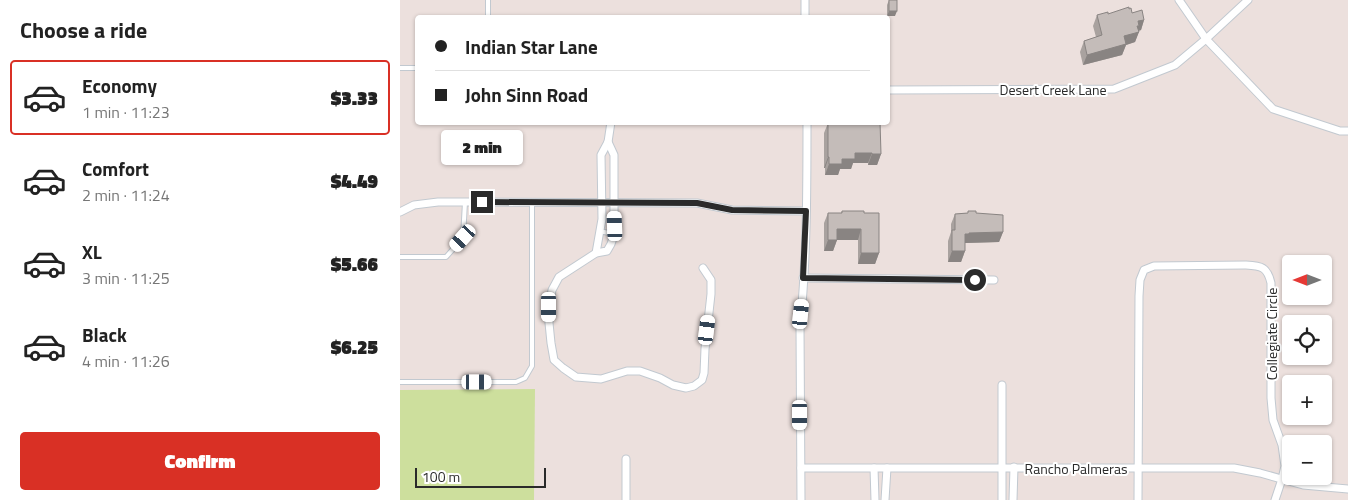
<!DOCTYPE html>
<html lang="en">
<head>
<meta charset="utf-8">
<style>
	:root { --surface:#fff; --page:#f6f6f6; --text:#222; --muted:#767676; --line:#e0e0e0; --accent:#d93025 }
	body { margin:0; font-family:"Titillium Web",sans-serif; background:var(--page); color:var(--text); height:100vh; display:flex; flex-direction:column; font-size:19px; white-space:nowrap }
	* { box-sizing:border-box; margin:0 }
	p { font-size:16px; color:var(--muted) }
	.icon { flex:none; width:28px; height:28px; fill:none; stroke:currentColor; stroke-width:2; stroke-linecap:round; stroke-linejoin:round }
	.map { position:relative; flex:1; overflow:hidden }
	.sheet { display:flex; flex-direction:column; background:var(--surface); width:400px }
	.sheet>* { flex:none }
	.top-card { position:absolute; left:15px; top:15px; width:475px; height:110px; border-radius:5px; box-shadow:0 1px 4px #0004; display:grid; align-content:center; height:110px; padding:0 20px; background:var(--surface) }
	.needle { width:32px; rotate:270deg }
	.buttons { position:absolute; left:882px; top:255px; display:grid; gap:10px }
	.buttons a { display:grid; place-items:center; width:50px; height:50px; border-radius:5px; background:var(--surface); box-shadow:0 1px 4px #0004; font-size:25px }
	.scale { position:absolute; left:15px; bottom:12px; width:131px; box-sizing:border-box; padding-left:5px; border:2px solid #2a2a2a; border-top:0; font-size:14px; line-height:18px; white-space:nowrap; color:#2a2a2a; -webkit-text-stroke:4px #fff; paint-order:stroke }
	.end { position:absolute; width:22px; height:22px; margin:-11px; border:6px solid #2a2a2a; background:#fff; box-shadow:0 0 0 2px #fff }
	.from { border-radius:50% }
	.bubble { position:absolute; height:35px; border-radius:5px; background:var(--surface); box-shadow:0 1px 4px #0004; font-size:16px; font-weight:800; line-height:35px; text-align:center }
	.car { position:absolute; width:15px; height:30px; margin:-15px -8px; border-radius:6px; box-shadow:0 0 4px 1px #0007; background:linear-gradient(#fff 24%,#345 0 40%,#fff 0 76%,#345 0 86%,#fff 0) }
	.top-card b { display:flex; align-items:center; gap:18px; height:48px; font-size:19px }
	.top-card b+b { border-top:1px solid var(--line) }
	.top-card i { width:12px; height:12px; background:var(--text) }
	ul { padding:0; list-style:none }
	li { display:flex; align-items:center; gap:15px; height:75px; margin:0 10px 8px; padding:0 10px; border:2px solid transparent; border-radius:5px }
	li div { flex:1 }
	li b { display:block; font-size:19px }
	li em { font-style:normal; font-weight:800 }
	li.active { border-color:var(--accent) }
	li>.icon { width:45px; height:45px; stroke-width:1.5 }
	h2 { padding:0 20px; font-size:22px; line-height:60px }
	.action { display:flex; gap:10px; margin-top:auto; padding:10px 20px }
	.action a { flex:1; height:58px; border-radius:5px; background:var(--accent); color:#fff; font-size:20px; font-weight:800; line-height:58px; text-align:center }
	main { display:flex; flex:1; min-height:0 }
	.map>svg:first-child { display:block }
</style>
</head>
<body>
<main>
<section class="sheet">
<h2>Choose a ride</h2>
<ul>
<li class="active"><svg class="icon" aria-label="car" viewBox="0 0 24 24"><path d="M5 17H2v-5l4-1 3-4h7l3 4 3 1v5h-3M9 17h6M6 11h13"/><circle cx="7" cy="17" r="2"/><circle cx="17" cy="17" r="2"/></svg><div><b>Economy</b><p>1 min · 11:23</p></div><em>$3.33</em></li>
<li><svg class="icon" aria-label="car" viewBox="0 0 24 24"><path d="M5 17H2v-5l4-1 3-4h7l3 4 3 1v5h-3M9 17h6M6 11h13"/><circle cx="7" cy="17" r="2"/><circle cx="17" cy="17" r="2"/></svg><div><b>Comfort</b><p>2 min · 11:24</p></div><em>$4.49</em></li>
<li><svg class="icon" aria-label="car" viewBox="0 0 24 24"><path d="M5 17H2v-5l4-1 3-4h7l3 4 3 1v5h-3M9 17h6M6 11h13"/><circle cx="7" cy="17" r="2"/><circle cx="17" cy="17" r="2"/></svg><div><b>XL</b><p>3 min · 11:25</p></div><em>$5.66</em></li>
<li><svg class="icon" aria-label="car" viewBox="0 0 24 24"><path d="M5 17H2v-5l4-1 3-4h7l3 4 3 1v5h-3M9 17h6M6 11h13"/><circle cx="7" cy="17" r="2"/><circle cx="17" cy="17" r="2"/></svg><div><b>Black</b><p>4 min · 11:26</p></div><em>$6.25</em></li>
</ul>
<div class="action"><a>Confirm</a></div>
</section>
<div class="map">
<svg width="948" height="500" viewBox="0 0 948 500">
	<rect width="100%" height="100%" fill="#ece0dd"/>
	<path fill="#cddf9d" d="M135 389 134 500H0V390Z"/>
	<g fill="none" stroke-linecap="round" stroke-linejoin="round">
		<defs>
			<g id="service">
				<path d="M88 0V18"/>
				<path d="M0 68H18"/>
				<path d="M199 231 214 234"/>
				<path d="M0 257H46L63 238 65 202"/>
				<path d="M0 382H116L125 378 132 366V202"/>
			</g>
			<g id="minor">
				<path d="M405 0V18"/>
				<path d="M779 0 806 39 873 109 940 131H948"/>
				<path d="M488 90 714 89 775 65 806 39 848 0"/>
				<path d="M208 142 214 155V235L211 244 207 251 196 253 159 277 152 290 149 307V323L151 343 154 360 163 368 176 377 201 379 227 371H240L260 378 273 385 286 388 294 386 302 380 304 373 305 349 311 294V280L303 268"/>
				<path d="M0 212 14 205 38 202H65L297 203 332 210 406 211"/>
				<path d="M196 253 202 219 201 155 208 142 211 122"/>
				<path d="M403 278 594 280"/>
				<path d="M602 385V500"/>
				<path d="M401 468H834L860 473 903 485 948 489"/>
				<path d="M474 468 475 500"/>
				<path d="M226 500V459"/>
				<path d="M401 500 400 326C407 258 407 190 407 122"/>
				<path d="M485 500 487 468"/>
				<path d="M613 500 614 467"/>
				<path d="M738 500 739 296 740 280 744 270 754 266 845 265C861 266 867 266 871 283V398L873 420 882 445 885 466 882 479 875 500"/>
			</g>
		</defs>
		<use href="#service" stroke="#c2c9d0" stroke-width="6"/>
		<use href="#minor" stroke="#c2c9d0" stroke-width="9"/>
		<use href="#service" stroke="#fff" stroke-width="4"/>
		<use href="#minor" stroke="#fff" stroke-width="7"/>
	</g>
	<g fill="#a9a29f">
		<path d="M489 0 495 16H487V5Z"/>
		<path d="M732 13 744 20 741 30 739 31 735 42 726 45 722 55 683 65 680 52 684 41 696 37 693 26 697 15Z"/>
		<path d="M428 123 481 154 477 165H468V163H453L451 169H440L438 175H425V168H424V133Z"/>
		<path d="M442 211 464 213 479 253 475 264H458V240H437L433 251H424V223L428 213H441Z"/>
		<path d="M568 211 576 213 603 232 599 242 565 243V251L561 262H548V241L551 232V224L555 214 568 213Z"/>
	</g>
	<g fill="#898482">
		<path d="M489 11H497L495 16H487Z"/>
		<path d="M744 20 741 30 737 31 739 32 735 42 726 45 722 55 683 65 687 55 724 36 738 21Z"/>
		<path d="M455 153H472L468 163H453L451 169H440L438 175H425L429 164Z"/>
		<path d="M472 154H481L477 165H468Z"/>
		<path d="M428 157H429L425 168H424Z"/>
		<path d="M437 229H461L458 240H433Z"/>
		<path d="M603 232 599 242 565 243V245V234L569 233Z"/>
		<path d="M428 240H437L433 251H424Z"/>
		<path d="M552 251H565L561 262H548Z"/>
		<path d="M461 253H479L475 264H458Z"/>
	</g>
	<g fill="#c4bcb9" stroke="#898482">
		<rect x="489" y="0" width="8" height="11"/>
		<path d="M729 7V9L731 8 732 13 742 10 744 20 738 21 739 26H737L739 32 724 36 726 44 687 55 684 41 702 35 697 15 708 12V14Z"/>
		<path d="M480 122 481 154H472V153H455V159H442V164H429V157H428V123Z"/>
		<path d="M442 211H464V213H479V253H461V229H437V240H428V213H442Z"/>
		<path d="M568 211H576V213L603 215V232L569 233V234H565V251H552V230H555V214L568 213Z"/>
	</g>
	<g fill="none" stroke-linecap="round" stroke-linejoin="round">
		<path stroke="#2a2a2a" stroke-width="6" d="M82 202 297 203 332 210 406 211 403 278 575 280"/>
	</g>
	<g text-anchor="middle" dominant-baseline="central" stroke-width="4" stroke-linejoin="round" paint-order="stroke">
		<g font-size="14" fill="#2a2a2a" stroke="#fff">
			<text x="653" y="89">Desert Creek Lane</text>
			<text transform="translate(871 334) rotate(-90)">Collegiate Circle</text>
			<text x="676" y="468">Rancho Palmeras</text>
		</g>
	</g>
</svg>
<div class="buttons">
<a><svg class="needle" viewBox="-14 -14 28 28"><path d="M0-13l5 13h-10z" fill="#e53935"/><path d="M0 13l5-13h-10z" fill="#767676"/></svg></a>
<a><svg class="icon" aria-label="locate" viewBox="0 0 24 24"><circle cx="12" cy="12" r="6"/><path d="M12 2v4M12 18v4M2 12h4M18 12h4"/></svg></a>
<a>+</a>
<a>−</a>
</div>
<div class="scale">100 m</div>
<i class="end from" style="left:575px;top:280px"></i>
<i class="end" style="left:82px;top:202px"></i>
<div class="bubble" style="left:41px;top:130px;width:82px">2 min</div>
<i class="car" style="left:215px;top:226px;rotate:358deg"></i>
<i class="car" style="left:63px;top:238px;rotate:222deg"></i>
<i class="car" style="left:149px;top:307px;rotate:180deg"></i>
<i class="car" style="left:401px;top:314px;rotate:6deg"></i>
<i class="car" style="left:307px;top:330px;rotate:7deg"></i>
<i class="car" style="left:77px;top:382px;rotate:90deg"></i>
<i class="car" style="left:400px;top:415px;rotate:180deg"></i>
<div class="top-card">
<b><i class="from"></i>Indian Star Lane</b>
<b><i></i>John Sinn Road</b>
</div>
</div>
</main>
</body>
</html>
